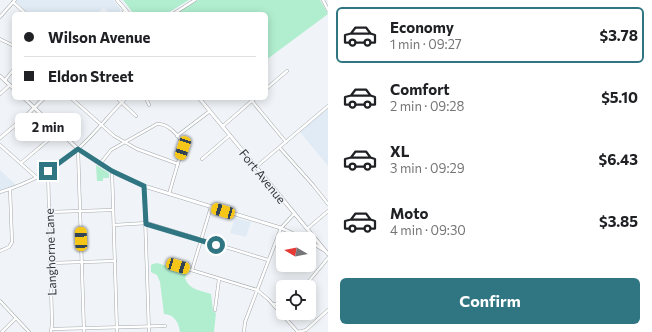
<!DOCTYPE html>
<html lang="en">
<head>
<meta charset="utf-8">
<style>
	:root { --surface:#fff; --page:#f2f2f2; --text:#202124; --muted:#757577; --line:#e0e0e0; --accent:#2f7682 }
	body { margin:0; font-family:Commissioner,sans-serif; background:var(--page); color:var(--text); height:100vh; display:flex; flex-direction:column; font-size:15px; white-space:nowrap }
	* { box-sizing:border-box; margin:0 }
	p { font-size:13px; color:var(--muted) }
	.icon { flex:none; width:22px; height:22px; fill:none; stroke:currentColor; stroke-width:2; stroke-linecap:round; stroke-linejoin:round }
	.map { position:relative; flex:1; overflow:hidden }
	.side { display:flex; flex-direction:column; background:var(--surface); width:324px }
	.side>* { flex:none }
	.guide { position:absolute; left:12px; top:12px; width:256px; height:88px; border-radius:6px; box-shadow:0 2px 10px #0003; display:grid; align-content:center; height:88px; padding:0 12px; background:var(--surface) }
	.needle { width:26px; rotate:280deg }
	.fabs { position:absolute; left:276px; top:232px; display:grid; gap:8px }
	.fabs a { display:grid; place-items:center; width:40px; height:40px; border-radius:6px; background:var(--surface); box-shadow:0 2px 10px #0003; font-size:20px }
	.end { position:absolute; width:18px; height:18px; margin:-9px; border:5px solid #2f7682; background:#fff; box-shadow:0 0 0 2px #fff }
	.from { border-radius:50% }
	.bubble { position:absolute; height:28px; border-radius:6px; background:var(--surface); box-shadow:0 2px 10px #0003; font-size:13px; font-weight:700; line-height:28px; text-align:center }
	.car { position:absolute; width:12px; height:24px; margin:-12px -6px; border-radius:5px; box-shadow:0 0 3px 1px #0007; background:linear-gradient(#f5c518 24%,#345 0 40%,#f5c518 0 76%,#345 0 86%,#f5c518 0) }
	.guide b { display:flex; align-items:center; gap:14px; height:38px; font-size:15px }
	.guide b+b { border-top:1px solid var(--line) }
	.guide i { width:10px; height:10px; background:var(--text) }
	ul { padding:7px 0 0; list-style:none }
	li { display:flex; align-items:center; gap:12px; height:56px; margin:0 8px 6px; padding:0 4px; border:2px solid transparent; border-radius:6px }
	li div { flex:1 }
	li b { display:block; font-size:15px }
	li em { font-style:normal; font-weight:700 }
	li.active { border-color:var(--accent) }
	li>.icon { width:36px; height:36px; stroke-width:1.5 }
	.action { display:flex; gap:8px; margin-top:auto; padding:8px 12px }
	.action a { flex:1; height:46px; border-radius:6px; background:var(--accent); color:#fff; font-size:16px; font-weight:700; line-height:46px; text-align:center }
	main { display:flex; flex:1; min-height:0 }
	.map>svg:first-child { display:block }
</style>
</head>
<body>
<main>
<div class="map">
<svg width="328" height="332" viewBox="0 0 328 332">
	<rect width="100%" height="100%" fill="#f0f4f8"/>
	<g fill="#e0ebf5">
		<path d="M18 0H113L121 10 118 14H110L104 8 95 14H29L16 2Z"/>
		<path d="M328 108V166L300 132Z"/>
		<path d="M0 170 16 185V186L0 191Z"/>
		<path d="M235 218 251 222 246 237 230 233Z"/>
	</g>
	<g fill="#b1eed0">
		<path d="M123 0H189L166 14H134Z"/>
		<path d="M198 0H320L328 14 266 60V14H175Z"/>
		<path d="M96 165 109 173V178H103V181H97Z"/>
		<path d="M157 263 188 272 185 278C189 290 200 290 211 294L213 311 216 313 214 332H180C179 323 174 314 164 314L160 282 157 275 151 272V265L153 264Z"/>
	</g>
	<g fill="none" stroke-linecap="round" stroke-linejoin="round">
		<defs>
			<g id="minor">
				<path d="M323 0 328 10"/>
				<path d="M13 2 26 14"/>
				<path d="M122 14 126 10"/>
				<path d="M173 14 195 0"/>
				<path d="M0 17 15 0"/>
				<path d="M0 39 14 46"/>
				<path d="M5 80 14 69"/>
				<path d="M266 89 287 71"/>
				<path d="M0 94 10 85"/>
				<path d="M71 98 114 136 137 149 178 164"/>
				<path d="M117 98 136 116"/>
				<path d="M146 98 149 105"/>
				<path d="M252 101 286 142"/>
				<path d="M223 126 255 98"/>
				<path d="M177 136 210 111"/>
				<path d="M0 145 36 177"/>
				<path d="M280 148 313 185 328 204"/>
				<path d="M78 149 84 332"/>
				<path d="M202 159 230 135"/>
				<path d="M21 163 59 131"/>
				<path d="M100 164 111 150 157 124C168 123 180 136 183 146L169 194"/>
				<path d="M256 167 328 106"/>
				<path d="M48 171 52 324 51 332"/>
				<path d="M112 171 117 332"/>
				<path d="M144 186 149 332"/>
				<path d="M0 192C28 184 58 168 80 147 96 132 110 114 126 98"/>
				<path d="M49 212 113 210"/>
				<path d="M114 225 147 223 268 260"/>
				<path d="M307 229 328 211"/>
				<path d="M0 251 9 247 12 242 10 189"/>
				<path d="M51 263 115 261"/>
				<path d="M168 263 257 290 268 299 298 332"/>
				<path d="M192 270 211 207"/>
				<path d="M304 287 328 258"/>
				<path d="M0 301 29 332"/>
				<path d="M274 304 283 305"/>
				<path d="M215 310 219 279"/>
				<path d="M52 329 165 326"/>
				<path d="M2 332 16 318"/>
				<path d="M244 332 245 322 281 228 294 214"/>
				<path d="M298 332 306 330 328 310"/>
			</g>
			<g id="major">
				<path d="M117 0 129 14"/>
				<path d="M0 76 14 89"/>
				<path d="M24 98 78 149 100 164 119 175 144 186 281 228 305 239"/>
				<path d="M199 98 328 254"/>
				<path d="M0 138 26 116 44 98"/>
				<path d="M309 241 324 250"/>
			</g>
		</defs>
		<use href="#minor" stroke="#a4a9ac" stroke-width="3.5"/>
		<use href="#major" stroke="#a4a9ac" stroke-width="4"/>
		<use href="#minor" stroke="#fff" stroke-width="2.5"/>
		<use href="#major" stroke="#fff" stroke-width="3"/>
	</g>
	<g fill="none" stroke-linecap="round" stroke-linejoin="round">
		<path stroke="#2f7682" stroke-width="5" d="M48 171 78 149 112 171 144 186 146 224 216 245"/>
	</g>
	<g text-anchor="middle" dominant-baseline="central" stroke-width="3" stroke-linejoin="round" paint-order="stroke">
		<g font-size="12" fill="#353638" stroke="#f0f4f8">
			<text transform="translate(263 176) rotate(51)">Fort Avenue</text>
			<text transform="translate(50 252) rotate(-92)">Langhorne Lane</text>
		</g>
	</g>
</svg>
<div class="fabs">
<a><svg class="needle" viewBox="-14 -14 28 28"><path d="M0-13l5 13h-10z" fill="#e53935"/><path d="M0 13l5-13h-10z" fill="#757577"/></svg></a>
<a><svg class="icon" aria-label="locate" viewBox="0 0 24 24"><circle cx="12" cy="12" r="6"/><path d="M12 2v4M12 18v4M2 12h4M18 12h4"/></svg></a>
</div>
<i class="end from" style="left:216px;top:245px"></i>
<i class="end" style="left:48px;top:171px"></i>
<div class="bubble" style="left:15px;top:113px;width:66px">2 min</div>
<i class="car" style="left:183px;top:148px;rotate:198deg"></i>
<i class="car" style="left:223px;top:211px;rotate:286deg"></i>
<i class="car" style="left:81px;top:239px;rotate:358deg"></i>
<i class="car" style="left:178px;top:266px;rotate:107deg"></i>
<div class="guide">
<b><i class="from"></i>Wilson Avenue</b>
<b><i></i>Eldon Street</b>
</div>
</div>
<section class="side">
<ul>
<li class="active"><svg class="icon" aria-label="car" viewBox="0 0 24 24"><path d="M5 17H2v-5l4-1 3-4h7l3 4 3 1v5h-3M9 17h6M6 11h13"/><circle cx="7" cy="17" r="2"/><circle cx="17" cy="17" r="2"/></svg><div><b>Economy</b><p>1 min · 09:27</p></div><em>$3.78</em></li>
<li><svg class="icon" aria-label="car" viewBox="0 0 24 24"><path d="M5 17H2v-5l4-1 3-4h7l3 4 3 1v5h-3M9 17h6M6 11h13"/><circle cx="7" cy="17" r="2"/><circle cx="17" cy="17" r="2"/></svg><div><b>Comfort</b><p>2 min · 09:28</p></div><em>$5.10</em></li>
<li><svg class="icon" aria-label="car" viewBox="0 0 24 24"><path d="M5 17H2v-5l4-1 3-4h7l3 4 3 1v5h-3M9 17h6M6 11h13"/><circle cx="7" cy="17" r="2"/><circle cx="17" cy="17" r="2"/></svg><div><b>XL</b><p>3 min · 09:29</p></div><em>$6.43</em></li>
<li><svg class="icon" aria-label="car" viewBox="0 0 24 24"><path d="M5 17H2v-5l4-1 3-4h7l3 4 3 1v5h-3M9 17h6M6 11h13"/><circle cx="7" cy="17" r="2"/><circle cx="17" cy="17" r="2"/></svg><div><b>Moto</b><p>4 min · 09:30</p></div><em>$3.85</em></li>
</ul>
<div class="action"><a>Confirm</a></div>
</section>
</main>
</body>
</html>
